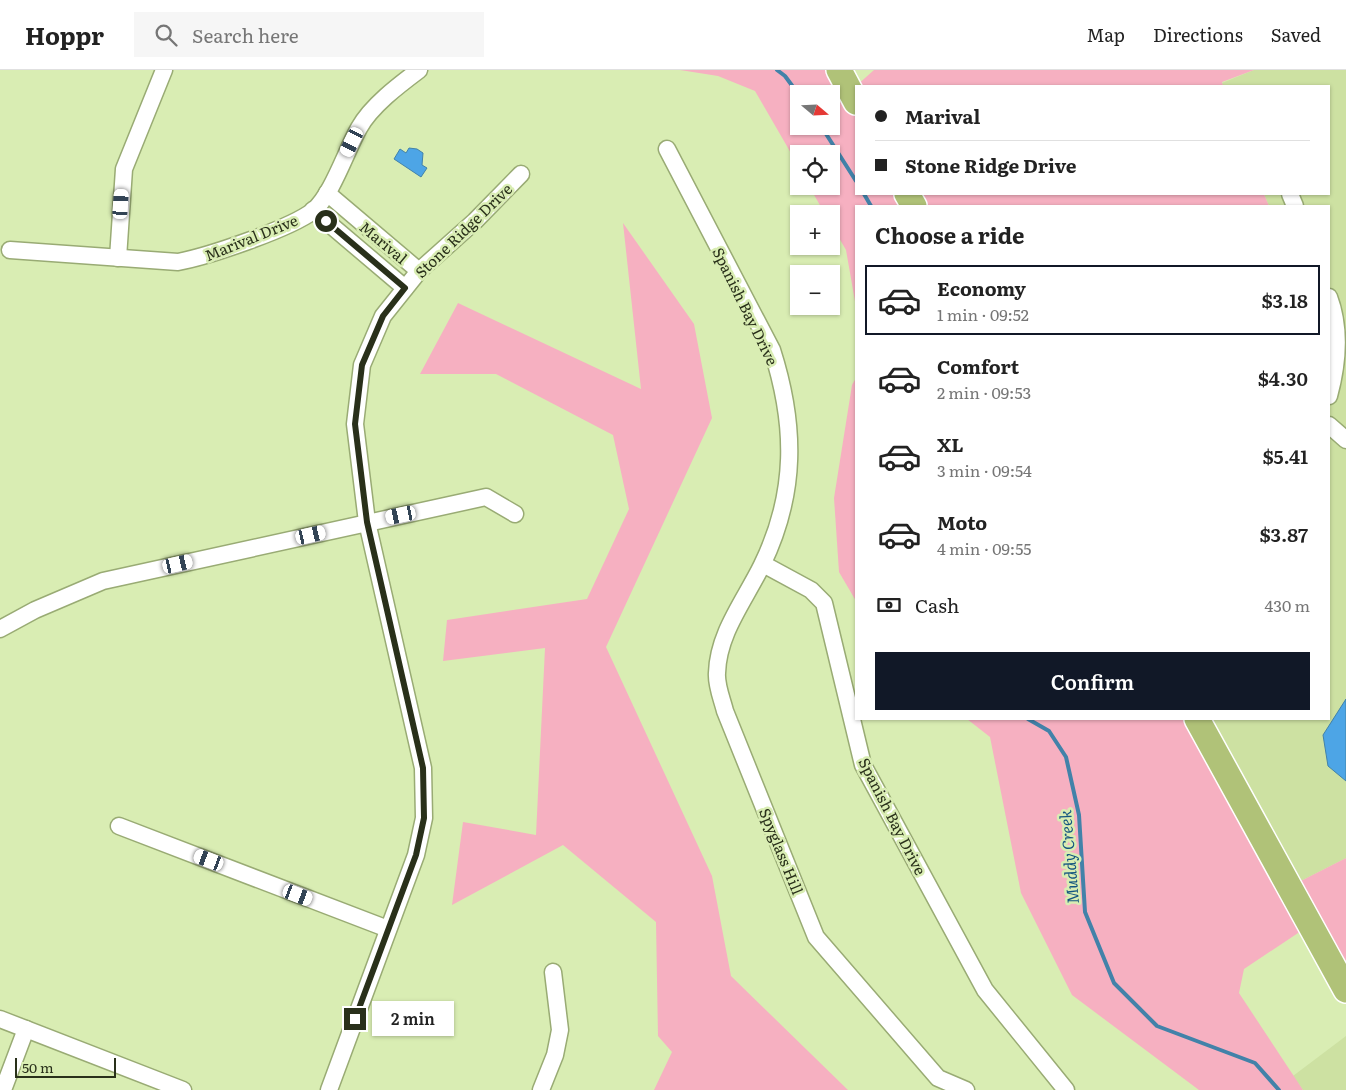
<!DOCTYPE html>
<html lang="en">
<head>
<meta charset="utf-8">
<style>
	:root { --surface:#fff; --page:#f6f6f6; --text:#222; --muted:#767676; --line:#e0e0e0; --accent:#111827 }
	body { margin:0; font-family:Literata,serif; background:var(--page); color:var(--text); height:100vh; display:flex; flex-direction:column; font-size:19px; white-space:nowrap }
	* { box-sizing:border-box; margin:0 }
	p { font-size:16px; color:var(--muted) }
	.icon { flex:none; width:28px; height:28px; fill:none; stroke:currentColor; stroke-width:2; stroke-linecap:round; stroke-linejoin:round }
	.map { position:relative; flex:1; overflow:hidden }
	.drawer { position:absolute; left:855px; top:135px; width:475px; height:515px; display:flex; flex-direction:column; background:var(--surface); border-radius:0px; box-shadow:0 1px 4px #0004 }
	.drawer>* { flex:none }
	.banner { position:absolute; left:855px; top:15px; width:475px; height:110px; border-radius:0px; box-shadow:0 1px 4px #0004; display:grid; align-content:center; height:110px; padding:0 20px; background:var(--surface) }
	.needle { width:32px; rotate:109deg }
	.buttons { position:absolute; left:790px; top:15px; display:grid; gap:10px }
	.buttons a { display:grid; place-items:center; width:50px; height:50px; border-radius:0px; background:var(--surface); box-shadow:0 1px 4px #0004; font-size:25px }
	.scale { position:absolute; left:15px; bottom:12px; width:101px; box-sizing:border-box; padding-left:5px; border:2px solid #29301a; border-top:0; font-size:14px; line-height:18px; white-space:nowrap; color:#29301a; -webkit-text-stroke:4px #d9edb3; paint-order:stroke }
	.end { position:absolute; width:22px; height:22px; margin:-11px; border:6px solid #29301a; background:#fff; box-shadow:0 0 0 2px #fff }
	.from { border-radius:50% }
	.bubble { position:absolute; height:35px; border-radius:0px; background:var(--surface); box-shadow:0 1px 4px #0004; font-size:16px; font-weight:600; line-height:35px; text-align:center }
	.car { position:absolute; width:15px; height:30px; margin:-15px -8px; border-radius:6px; box-shadow:0 0 4px 1px #0007; background:linear-gradient(#fff 24%,#345 0 40%,#fff 0 76%,#345 0 86%,#fff 0) }
	.banner b { display:flex; align-items:center; gap:18px; height:48px; font-size:19px }
	.banner b+b { border-top:1px solid var(--line) }
	.banner i { width:12px; height:12px; background:var(--text) }
	ul { padding:0; list-style:none }
	li { display:flex; align-items:center; gap:15px; height:70px; margin:0 10px 8px; padding:0 10px; border:2px solid transparent; border-radius:0px }
	li div { flex:1 }
	li b { display:block; font-size:19px }
	li em { font-style:normal; font-weight:600 }
	li.active { border-color:var(--accent) }
	li>.icon { width:45px; height:45px; stroke-width:1.5 }
	h2 { padding:0 20px; font-size:22px; line-height:60px }
	.pay { display:flex; align-items:center; gap:12px; height:55px; padding:0 20px; font-size:19px }
	.pay p { margin-inline-start:auto }
	.button { display:flex; gap:10px; margin-top:auto; padding:10px 20px }
	.button a { flex:1; height:58px; border-radius:0px; background:var(--accent); color:#fff; font-size:20px; font-weight:600; line-height:58px; text-align:center }
	header { display:flex; align-items:center; gap:30px; box-sizing:border-box; height:70px; padding:0 25px; background:var(--surface); border-bottom:1px solid var(--line) }
	header strong { font-size:24px }
	nav { display:flex; gap:28px; margin-inline-start:auto; font-size:18px }
	.search { width:350px; height:45px; background:var(--page); display:flex; align-items:center; gap:12px; box-sizing:border-box; padding:0 18px; border-radius:0px; color:var(--muted); font-size:19px }
	.map>svg:first-child { display:block }
</style>
</head>
<body>
<header>
<strong>Hoppr</strong>
<div class="search"><svg class="icon" aria-label="search" viewBox="0 0 24 24"><circle cx="10" cy="10" r="6"/><path d="M15 15l6 6"/></svg>Search here</div>
<nav><a>Map</a><a>Directions</a><a>Saved</a></nav>
</header>
<div class="map">
<svg width="1346" height="1020" viewBox="0 0 1346 1020">
	<rect width="100%" height="100%" fill="#d9edb3"/>
	<g fill="#cde1a2">
		<path d="M1254 0H1346V788L1289 817 1197 649H1329V136H1269L1264 124H1329V16H1223L1222 13Z"/>
		<path d="M1346 966V1020H1303L1293 1006Z"/>
	</g>
	<g fill="#f6b0c1" fill-rule="evenodd">
		<path d="M680 0H839L856 16V124H1264L1269 136H856V237L846 180 831 154V144H825L809 116H831V84H799V97L755 21 718 6ZM799 24H831V56H799Z"/>
		<path d="M874 0H1254L1222 12 1223 16H856Z"/>
		<path d="M623 153 694 254 712 348 606 577 712 806 731 906 848 1020H654L672 982 658 966 656 852 563 775 452 835 463 752 536 765 545 578 443 591 447 550 587 529 629 439 613 365 496 304H420L458 233 641 319Z"/>
		<path d="M856 308V531L839 502 834 428 852 315Z"/>
		<path d="M967 649H1197L1289 817 1346 788V920L1310 855 1244 899 1239 923 1303 1020H1199L1072 925 1021 823 990 667Z"/>
	</g>
	<g fill="#4da5e6" stroke="#4282a9">
		<path d="M409 78 417 79 423 83 422 95 427 98 421 107 394 89 400 79 406 83Z"/>
		<path d="M1346 629V711L1328 696 1323 665Z"/>
	</g>
	<g fill="none" stroke-linecap="round" stroke-linejoin="round">
		<g stroke="#4282a9" stroke-width="4">
			<path d="M777 0 785 6 799 25"/>
			<path d="M821 56 856 111"/>
			<path d="M864 124 871 136"/>
			<path d="M1028 649 1049 661 1066 687 1079 745 1085 842 1114 913 1157 956 1255 993 1279 1020"/>
		</g>
		<defs>
			<g id="minor">
				<path d="M667 79 772 280C796 355 797 423 762 495 745 530 718 563 717 603 716 615 722 629 725 641L816 867 938 1008 966 1020"/>
				<path d="M327 123 419 201"/>
				<path d="M1290 124 1295 136"/>
				<path d="M313 140 405 218"/>
				<path d="M10 180 178 192C209 186 289 159 313 141 332 125 346 81 359 58 371 36 399 15 419 0"/>
				<path d="M118 188 124 99 164 0"/>
				<path d="M1329 227C1341 259 1338 293 1329 326"/>
				<path d="M1329 355 1346 370"/>
				<path d="M763 494 811 520 824 533 863 695 985 920 1066 1020"/>
				<path d="M0 559 35 540 103 511 486 427 515 444"/>
				<path d="M119 756 388 859"/>
				<path d="M0 949 183 1020"/>
				<path d="M3 1020 26 959"/>
				<path d="M329 1020 416 785 424 748 423 698 367 452 355 354 362 295 383 246 419 201 475 151 521 104"/>
				<path d="M541 1020 555 985 560 960 553 902"/>
			</g>
			<g id="primary">
				<path d="M839 0 856 32"/>
				<path d="M907 124 914 136"/>
				<path d="M1197 649 1346 920"/>
			</g>
		</defs>
		<use href="#minor" stroke="#99ab74" stroke-width="19"/>
		<use href="#primary" stroke="#fff" stroke-width="28"/>
		<use href="#minor" stroke="#fff" stroke-width="16"/>
		<use href="#primary" stroke="#b0c278" stroke-width="25"/>
	</g>
	<g fill="none" stroke-linecap="round" stroke-linejoin="round">
		<path stroke="#29301a" stroke-width="6" d="M326 151 405 218 383 246 362 295 355 354 367 452 423 698 424 748 416 785 355 949"/>
	</g>
	<g text-anchor="middle" dominant-baseline="central" stroke-width="5" stroke-linejoin="round" paint-order="stroke">
		<g font-size="15" fill="#29301a" stroke="#d9edb3">
			<text transform="translate(463 160) rotate(-44)">Stone Ridge Drive</text>
			<text transform="translate(251 167) rotate(-22)">Marival Drive</text>
			<text transform="translate(384 172) rotate(40)">Marival</text>
			<text transform="translate(746 236) rotate(64)">Spanish Bay Drive</text>
			<text transform="translate(893 746) rotate(63)">Spanish Bay Drive</text>
			<text transform="translate(782 781) rotate(68)">Spyglass Hill</text>
		</g>
		<g font-size="16" font-style="italic" fill="#145580" stroke="#d9edb3">
			<text transform="translate(1068 787) rotate(-95)">Muddy Creek</text>
		</g>
	</g>
</svg>
<div class="buttons">
<a><svg class="needle" viewBox="-14 -14 28 28"><path d="M0-13l5 13h-10z" fill="#e53935"/><path d="M0 13l5-13h-10z" fill="#767676"/></svg></a>
<a><svg class="icon" aria-label="locate" viewBox="0 0 24 24"><circle cx="12" cy="12" r="6"/><path d="M12 2v4M12 18v4M2 12h4M18 12h4"/></svg></a>
<a>+</a>
<a>−</a>
</div>
<div class="scale">50 m</div>
<i class="end from" style="left:326px;top:151px"></i>
<i class="end" style="left:355px;top:949px"></i>
<div class="bubble" style="left:372px;top:931px;width:82px">2 min</div>
<i class="car" style="left:352px;top:72px;rotate:207deg"></i>
<i class="car" style="left:121px;top:134px;rotate:4deg"></i>
<i class="car" style="left:401px;top:445px;rotate:258deg"></i>
<i class="car" style="left:311px;top:465px;rotate:77deg"></i>
<i class="car" style="left:178px;top:494px;rotate:77deg"></i>
<i class="car" style="left:209px;top:790px;rotate:291deg"></i>
<i class="car" style="left:298px;top:825px;rotate:111deg"></i>
<div class="banner">
<b><i class="from"></i>Marival</b>
<b><i></i>Stone Ridge Drive</b>
</div>
<section class="drawer">
<h2>Choose a ride</h2>
<ul>
<li class="active"><svg class="icon" aria-label="car" viewBox="0 0 24 24"><path d="M5 17H2v-5l4-1 3-4h7l3 4 3 1v5h-3M9 17h6M6 11h13"/><circle cx="7" cy="17" r="2"/><circle cx="17" cy="17" r="2"/></svg><div><b>Economy</b><p>1 min · 09:52</p></div><em>$3.18</em></li>
<li><svg class="icon" aria-label="car" viewBox="0 0 24 24"><path d="M5 17H2v-5l4-1 3-4h7l3 4 3 1v5h-3M9 17h6M6 11h13"/><circle cx="7" cy="17" r="2"/><circle cx="17" cy="17" r="2"/></svg><div><b>Comfort</b><p>2 min · 09:53</p></div><em>$4.30</em></li>
<li><svg class="icon" aria-label="car" viewBox="0 0 24 24"><path d="M5 17H2v-5l4-1 3-4h7l3 4 3 1v5h-3M9 17h6M6 11h13"/><circle cx="7" cy="17" r="2"/><circle cx="17" cy="17" r="2"/></svg><div><b>XL</b><p>3 min · 09:54</p></div><em>$5.41</em></li>
<li><svg class="icon" aria-label="car" viewBox="0 0 24 24"><path d="M5 17H2v-5l4-1 3-4h7l3 4 3 1v5h-3M9 17h6M6 11h13"/><circle cx="7" cy="17" r="2"/><circle cx="17" cy="17" r="2"/></svg><div><b>Moto</b><p>4 min · 09:55</p></div><em>$3.87</em></li>
</ul>
<div class="pay"><svg class="icon" aria-label="cash" viewBox="0 0 24 24"><path d="M3 7h18v10H3z"/><circle cx="12" cy="12" r="2"/></svg>Cash<p>430 m</p></div>
<div class="button"><a>Confirm</a></div>
</section>
</div>
</body>
</html>
